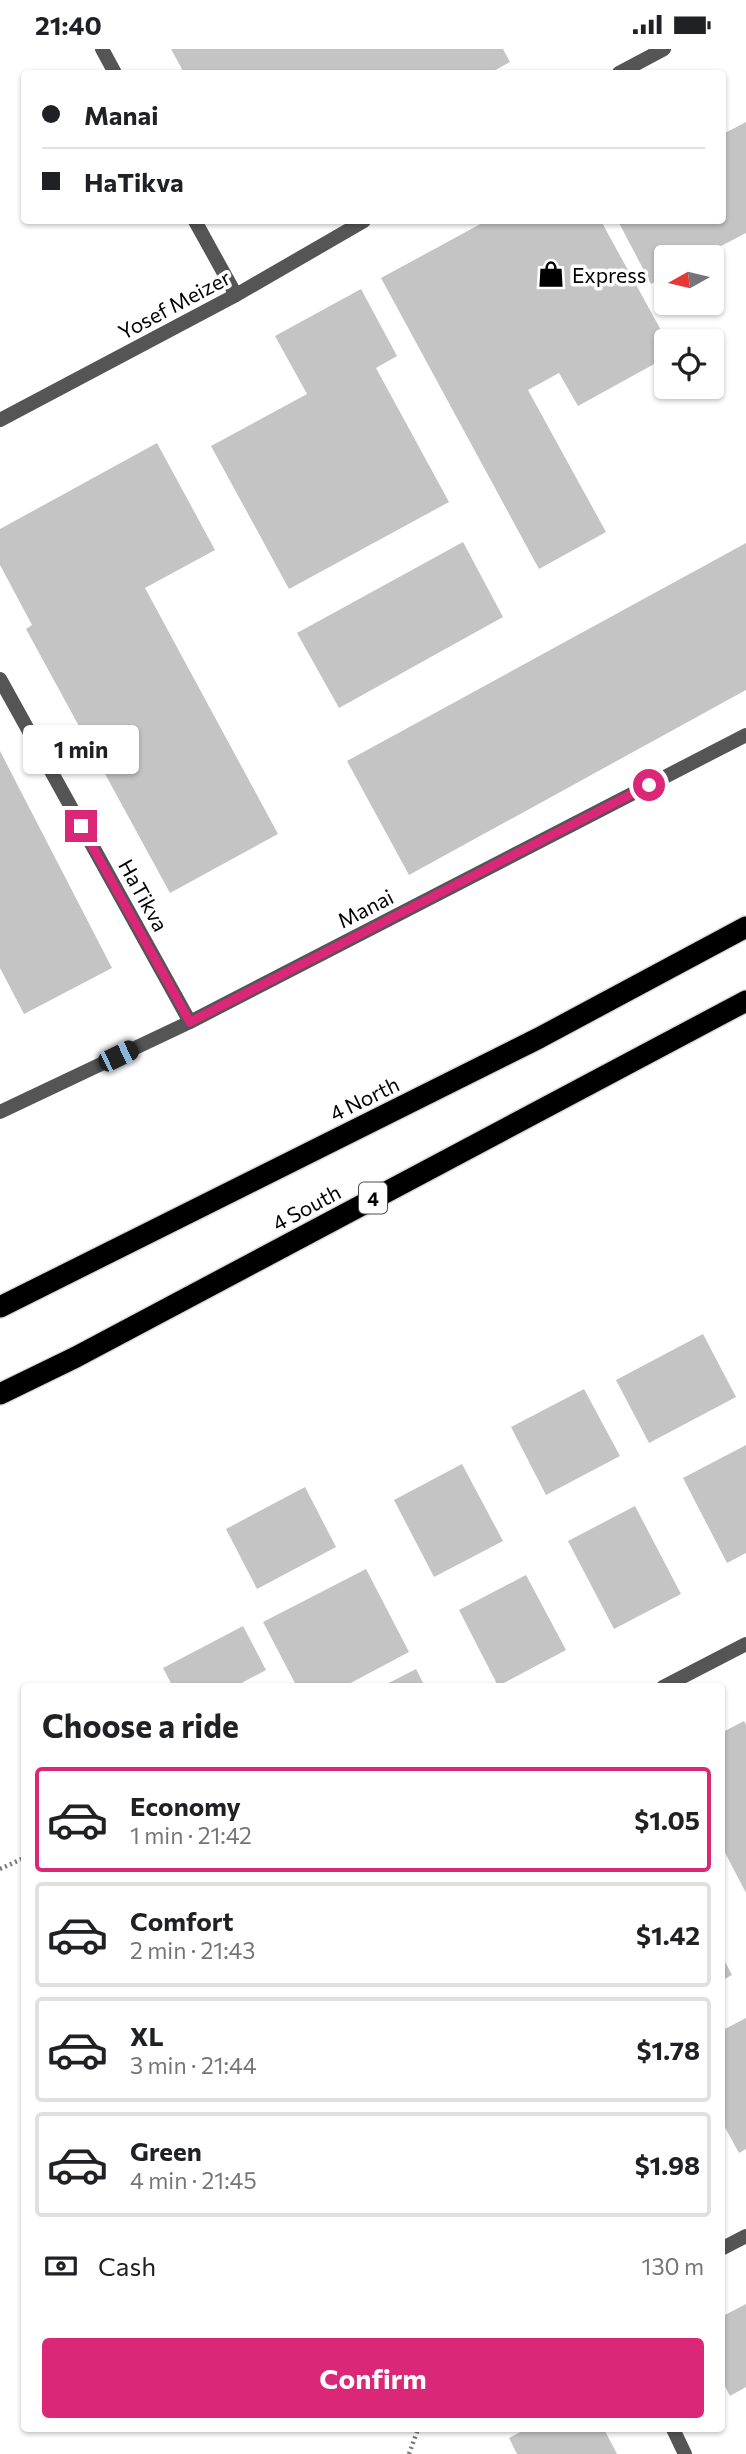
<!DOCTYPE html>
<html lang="en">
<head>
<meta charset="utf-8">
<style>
	:root { --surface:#fff; --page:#f6f6f6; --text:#202124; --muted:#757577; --line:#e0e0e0; --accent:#db2777 }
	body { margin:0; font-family:Commissioner,sans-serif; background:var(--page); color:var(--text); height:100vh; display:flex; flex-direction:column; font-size:26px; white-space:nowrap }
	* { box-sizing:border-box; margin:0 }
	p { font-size:23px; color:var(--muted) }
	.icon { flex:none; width:38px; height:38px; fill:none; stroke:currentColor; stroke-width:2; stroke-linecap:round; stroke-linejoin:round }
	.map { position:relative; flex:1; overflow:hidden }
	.side { position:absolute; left:21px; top:1634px; width:704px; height:749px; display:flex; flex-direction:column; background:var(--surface); border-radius:7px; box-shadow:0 2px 5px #0004 }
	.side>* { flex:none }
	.banner { position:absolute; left:21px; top:21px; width:705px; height:154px; border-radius:7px; box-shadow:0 2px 5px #0004; display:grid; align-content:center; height:154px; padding:0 21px; background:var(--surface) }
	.needle { width:46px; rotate:262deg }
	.buttons { position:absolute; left:654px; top:196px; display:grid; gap:14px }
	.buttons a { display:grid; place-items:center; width:70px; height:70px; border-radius:7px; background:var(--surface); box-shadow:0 2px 5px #0004; font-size:35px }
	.end { position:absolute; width:32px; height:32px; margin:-16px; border:9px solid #db2777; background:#fff; box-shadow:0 0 0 4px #fff }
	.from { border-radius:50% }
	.bubble { position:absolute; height:49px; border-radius:7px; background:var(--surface); box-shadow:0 2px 5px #0004; font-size:23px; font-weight:700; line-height:49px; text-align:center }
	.car { position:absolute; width:21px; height:42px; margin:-21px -10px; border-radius:9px; box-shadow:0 0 5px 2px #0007; background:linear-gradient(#222 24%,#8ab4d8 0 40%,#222 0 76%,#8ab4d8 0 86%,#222 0) }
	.banner b { display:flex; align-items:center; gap:24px; height:66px; font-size:26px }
	.banner b+b { border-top:2px solid var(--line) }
	.banner i { width:18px; height:18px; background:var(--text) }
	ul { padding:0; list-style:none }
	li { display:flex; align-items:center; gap:21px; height:105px; margin:0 14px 10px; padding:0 7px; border:4px solid var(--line); border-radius:7px }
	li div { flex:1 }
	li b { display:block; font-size:26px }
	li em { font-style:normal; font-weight:700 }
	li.active { border-color:var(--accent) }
	li>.icon { width:63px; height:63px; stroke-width:1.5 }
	h2 { padding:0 21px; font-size:32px; line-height:84px }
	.pay { display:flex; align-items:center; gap:18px; height:77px; padding:0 21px; font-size:26px }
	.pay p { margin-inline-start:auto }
	.button { display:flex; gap:14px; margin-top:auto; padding:14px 21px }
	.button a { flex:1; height:80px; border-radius:7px; background:var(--accent); color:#fff; font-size:28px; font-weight:700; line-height:80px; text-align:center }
	.status { display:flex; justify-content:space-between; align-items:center; height:49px; padding:0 35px; background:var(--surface); direction:ltr }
	.status svg { height:19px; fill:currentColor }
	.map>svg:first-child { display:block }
</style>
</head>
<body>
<div class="status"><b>21:40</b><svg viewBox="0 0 49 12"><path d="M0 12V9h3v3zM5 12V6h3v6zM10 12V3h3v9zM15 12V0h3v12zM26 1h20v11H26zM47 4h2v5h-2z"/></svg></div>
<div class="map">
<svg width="746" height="2405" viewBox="0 0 746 2405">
	<rect width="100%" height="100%" fill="#fff"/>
	<g fill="#c4c4c4">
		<path d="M171 0H503L510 13 490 24H184Z"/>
		<path d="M746 73V184L700 208H667V226L651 235 618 172H723V85Z"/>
		<path d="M486 172H601L667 292V308L578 357 559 324 528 341 606 483 539 520 381 229Z"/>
		<path d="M361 240 397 307 376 319 449 453 289 540 211 397 307 345 275 287Z"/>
		<path d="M157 394 215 501 145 539 278 785 170 844 26 580 32 576 0 516V480Z"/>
		<path d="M463 493 503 568 339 659 297 584Z"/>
		<path d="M746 494V641L409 826 347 712Z"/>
		<path d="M0 702 112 919 24 965 0 919Z"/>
		<path d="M703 1285 736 1348 649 1394 616 1331Z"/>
		<path d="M584 1340 620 1407 546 1446 511 1378Z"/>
		<path d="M746 1396V1504L727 1514 683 1429Z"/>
		<path d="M462 1415 503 1492 434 1528 394 1451Z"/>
		<path d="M305 1438 336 1498 257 1540 226 1480Z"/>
		<path d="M635 1457 681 1545 614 1580 568 1492Z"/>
		<path d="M366 1520 409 1603 343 1638H297L263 1573Z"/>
		<path d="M526 1526 566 1601 498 1637 459 1561Z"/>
		<path d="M243 1577 266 1621 234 1638H173L163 1619Z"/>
		<path d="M416 1620 425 1638H381Z"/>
		<path d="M744 1672 746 1676V1844L721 1796V1684Z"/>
		<path d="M721 1905 732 1926 721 1932Z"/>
		<path d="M746 1969V2100L739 2104 721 2071V1982Z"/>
		<path d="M746 2255V2338L730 2347 721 2330V2268Z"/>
		<path d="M526 2380H604L617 2405H517L509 2389Z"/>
	</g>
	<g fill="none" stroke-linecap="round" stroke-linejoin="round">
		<defs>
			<g id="highway">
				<path d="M0 1258 539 989 746 878"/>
				<path d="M0 1345 76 1308 746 952"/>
			</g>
		</defs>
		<use href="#highway" stroke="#dbdbdb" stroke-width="24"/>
		<g stroke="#777" stroke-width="4.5" stroke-dasharray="2 3.5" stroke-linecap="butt">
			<path d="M0 1820 24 1809"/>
			<path d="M409 2405 418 2380"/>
		</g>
		<g stroke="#555" stroke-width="14">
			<path d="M102 0 115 24"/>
			<path d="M619 24 664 0"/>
			<path d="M195 172 236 246"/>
			<path d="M0 371 236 246 364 172"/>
			<path d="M0 630 190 973"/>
			<path d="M0 1063 190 973 746 686"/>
			<path d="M663 1638 746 1595"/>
			<path d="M721 2200 746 2187"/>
			<path d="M673 2380 685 2405"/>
		</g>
		<use href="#highway" stroke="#000" stroke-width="21"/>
	</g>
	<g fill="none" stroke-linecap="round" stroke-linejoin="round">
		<path stroke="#db2777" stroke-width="9" d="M81 777 190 973 649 736"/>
	</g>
	<defs>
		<symbol id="shop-bare" viewBox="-9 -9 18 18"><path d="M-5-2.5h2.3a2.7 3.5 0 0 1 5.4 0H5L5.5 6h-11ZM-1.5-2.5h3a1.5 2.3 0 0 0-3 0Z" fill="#000" stroke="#fff" stroke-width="2.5" paint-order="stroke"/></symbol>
	</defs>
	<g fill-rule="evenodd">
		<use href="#shop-bare" x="532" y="206" width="38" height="38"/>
	</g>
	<g text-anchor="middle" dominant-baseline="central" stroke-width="7" stroke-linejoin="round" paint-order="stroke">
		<rect fill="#fff" stroke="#4c4c4c" stroke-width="2" x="359" y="1133.5" width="28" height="31" rx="5"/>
		<g font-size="19" font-weight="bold" fill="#000">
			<text x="373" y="1149">4</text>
		</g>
		<g font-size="21" fill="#000" stroke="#fff" text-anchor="start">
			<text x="572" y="225">Express</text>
		</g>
		<g font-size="21" fill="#000" stroke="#fff">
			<text transform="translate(174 255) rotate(-28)">Yosef Meizer</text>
			<text transform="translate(144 846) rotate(61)">HaTikva</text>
			<text transform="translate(365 859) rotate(-27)">Manai</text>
			<text transform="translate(364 1049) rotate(-26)">4 North</text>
			<text transform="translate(306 1158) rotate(-28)">4 South</text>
		</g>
	</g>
</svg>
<div class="buttons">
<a><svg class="needle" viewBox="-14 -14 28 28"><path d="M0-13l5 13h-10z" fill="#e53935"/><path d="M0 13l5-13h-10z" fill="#757577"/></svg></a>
<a><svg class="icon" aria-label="locate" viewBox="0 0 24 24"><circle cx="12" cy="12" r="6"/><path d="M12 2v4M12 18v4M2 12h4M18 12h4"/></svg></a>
</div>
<i class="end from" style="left:649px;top:736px"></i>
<i class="end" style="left:81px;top:777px"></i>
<div class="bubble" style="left:23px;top:676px;width:116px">1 min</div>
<i class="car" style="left:118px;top:1007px;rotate:64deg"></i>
<div class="banner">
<b><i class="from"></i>Manai</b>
<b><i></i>HaTikva</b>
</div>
<section class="side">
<h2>Choose a ride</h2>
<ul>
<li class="active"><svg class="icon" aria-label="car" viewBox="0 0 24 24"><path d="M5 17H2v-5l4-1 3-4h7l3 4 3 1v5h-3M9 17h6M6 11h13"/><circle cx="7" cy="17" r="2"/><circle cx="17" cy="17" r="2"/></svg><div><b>Economy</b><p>1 min · 21:42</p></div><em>$1.05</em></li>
<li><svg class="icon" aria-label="car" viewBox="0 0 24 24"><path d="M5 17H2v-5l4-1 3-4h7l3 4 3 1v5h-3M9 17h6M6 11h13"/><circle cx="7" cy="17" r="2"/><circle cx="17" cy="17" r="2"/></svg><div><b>Comfort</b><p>2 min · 21:43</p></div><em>$1.42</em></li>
<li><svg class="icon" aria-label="car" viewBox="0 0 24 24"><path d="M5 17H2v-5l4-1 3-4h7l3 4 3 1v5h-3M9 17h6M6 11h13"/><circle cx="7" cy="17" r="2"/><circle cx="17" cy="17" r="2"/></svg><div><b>XL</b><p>3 min · 21:44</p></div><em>$1.78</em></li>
<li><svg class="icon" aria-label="car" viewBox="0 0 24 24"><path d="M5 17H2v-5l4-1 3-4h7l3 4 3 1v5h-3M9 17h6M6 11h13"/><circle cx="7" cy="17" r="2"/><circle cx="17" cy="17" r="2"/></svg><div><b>Green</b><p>4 min · 21:45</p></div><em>$1.98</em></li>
</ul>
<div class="pay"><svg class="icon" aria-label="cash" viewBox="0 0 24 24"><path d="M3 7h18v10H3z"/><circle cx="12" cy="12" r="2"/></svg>Cash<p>130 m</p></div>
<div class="button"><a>Confirm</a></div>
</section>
</div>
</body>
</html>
